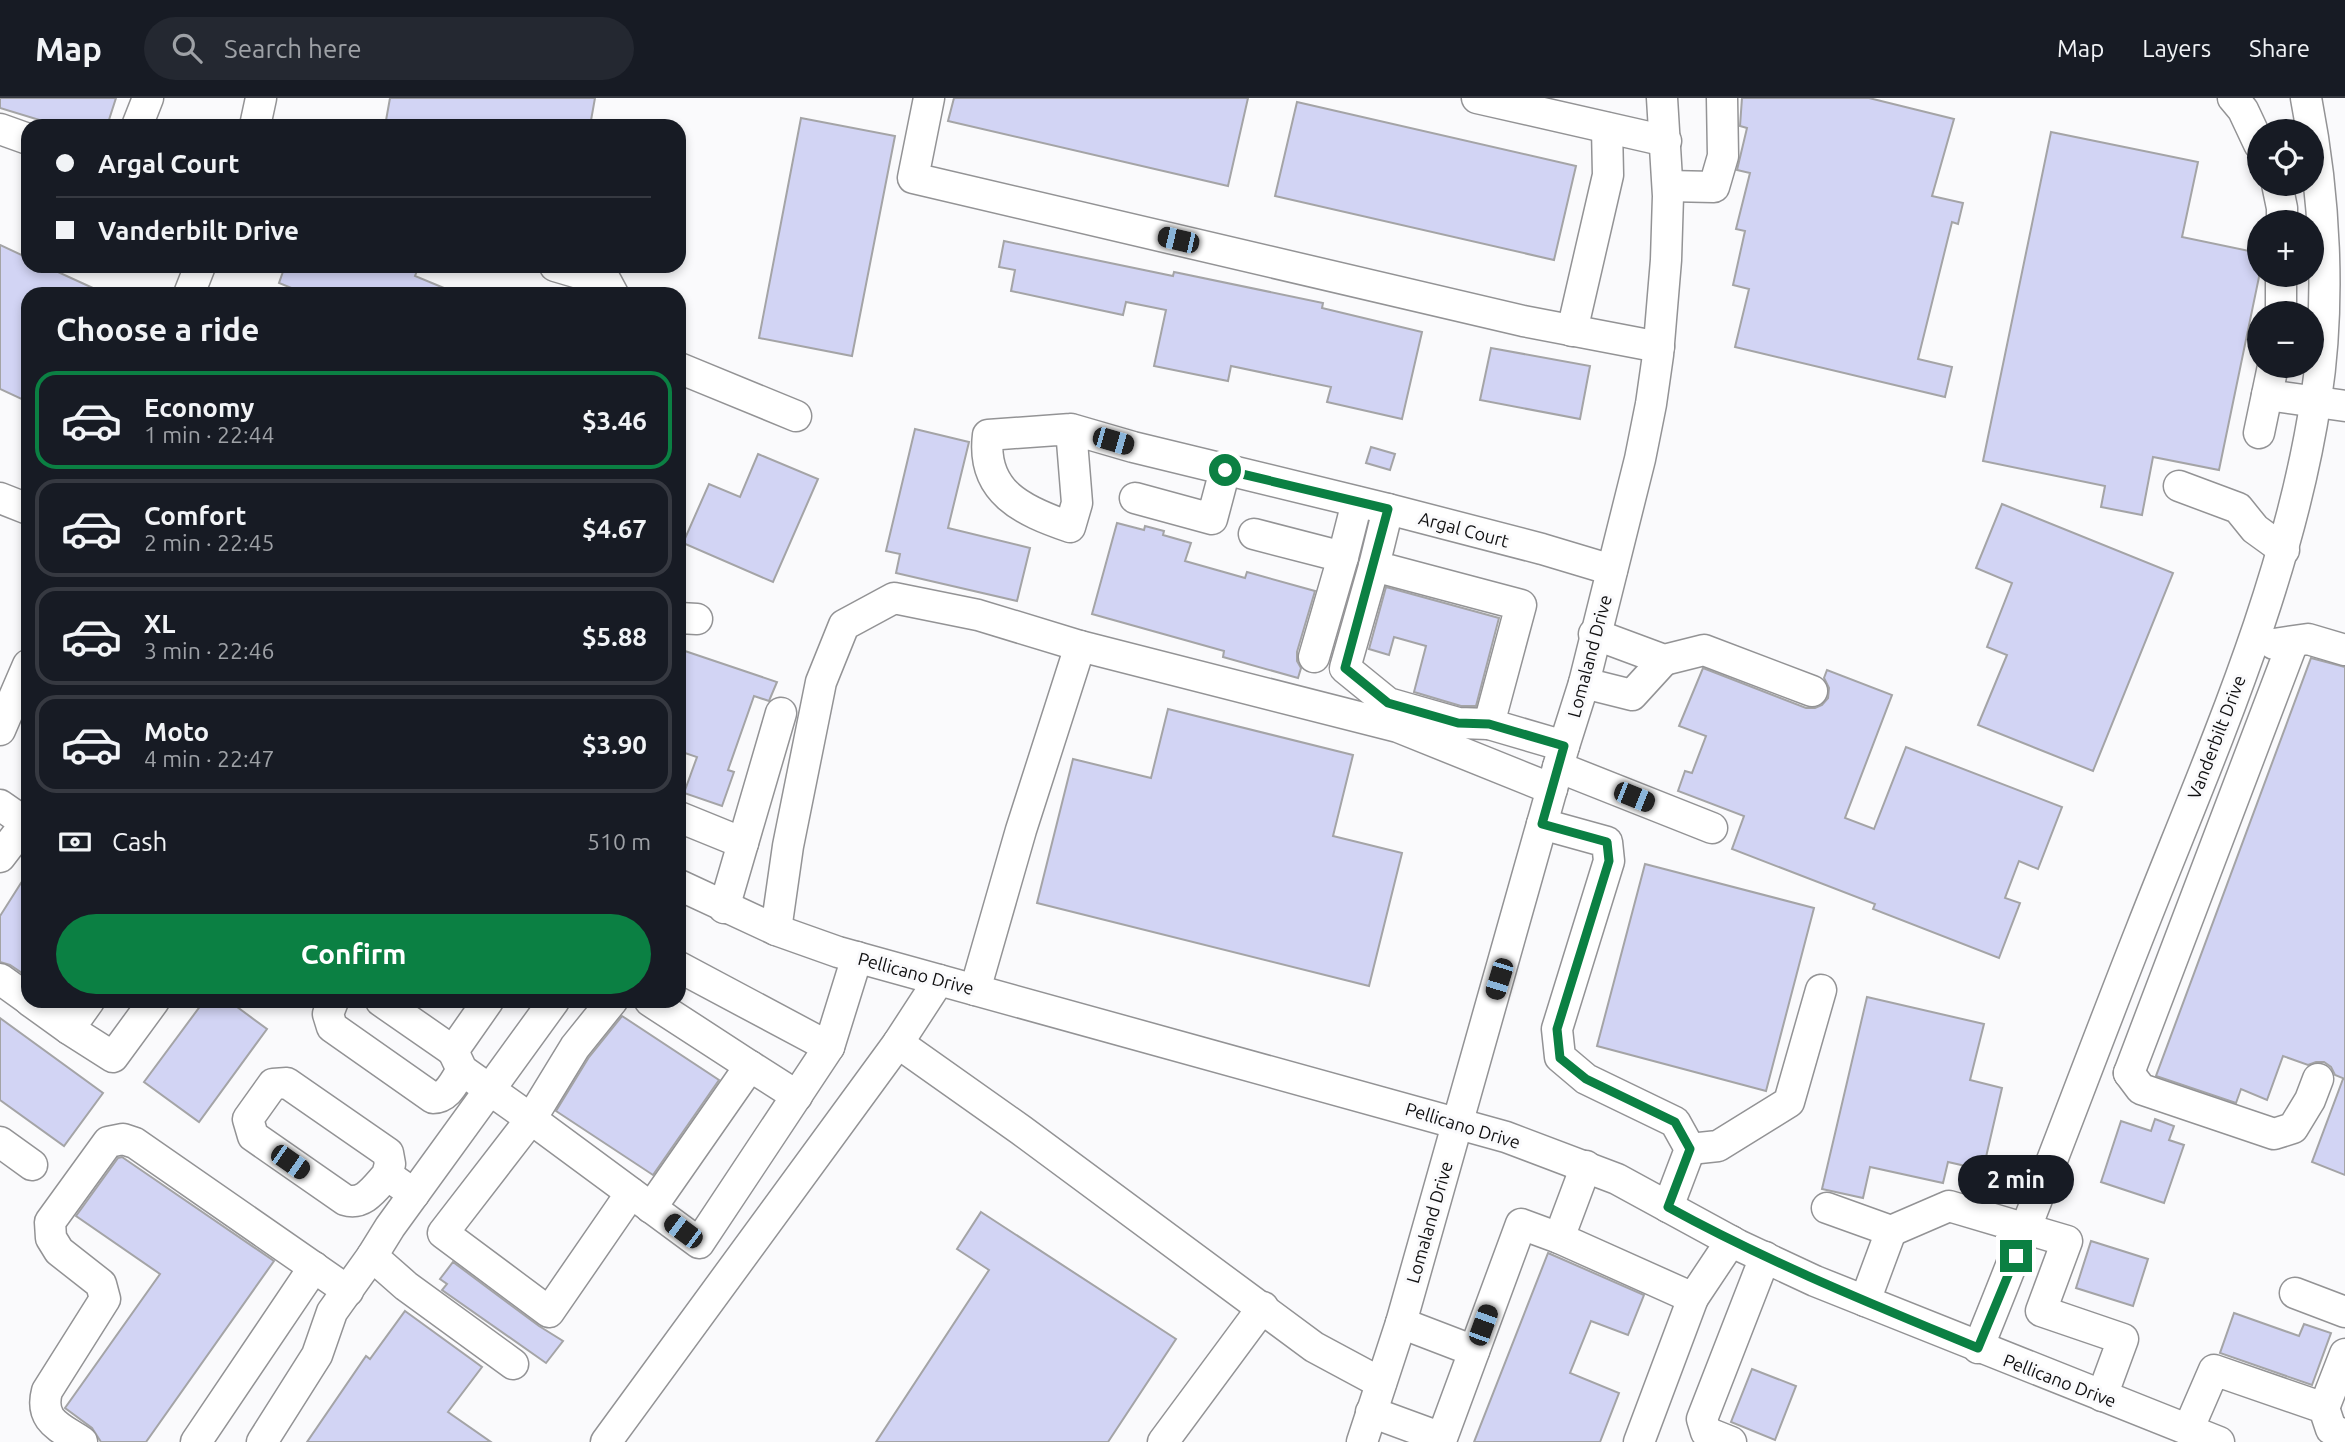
<!DOCTYPE html>
<html lang="en">
<head>
<meta charset="utf-8">
<style>
	:root { --surface:#171b24; --page:#242831; --text:#f1f3f6; --muted:#9ea1a6; --line:#363941; --accent:#0b8043 }
	body { margin:0; font-family:Ubuntu,sans-serif; background:var(--page); color:var(--text); height:100vh; display:flex; flex-direction:column; font-size:26px; white-space:nowrap }
	* { box-sizing:border-box; margin:0 }
	p { font-size:23px; color:var(--muted) }
	.icon { flex:none; width:38px; height:38px; fill:none; stroke:currentColor; stroke-width:2; stroke-linecap:round; stroke-linejoin:round }
	.map { position:relative; flex:1; overflow:hidden }
	.sheet { position:absolute; left:21px; top:189px; width:665px; height:721px; display:flex; flex-direction:column; background:var(--surface); border-radius:21px; box-shadow:0 4px 10px #0003 }
	.sheet>* { flex:none }
	.top-card { position:absolute; left:21px; top:21px; width:665px; height:154px; border-radius:21px; box-shadow:0 4px 10px #0003; display:grid; align-content:center; height:154px; padding:0 35px; background:var(--surface) }
	.buttons { position:absolute; left:2247px; top:21px; display:grid; gap:14px }
	.buttons a { display:grid; place-items:center; width:77px; height:77px; border-radius:50%; background:var(--surface); box-shadow:0 4px 10px #0003; font-size:35px }
	.end { position:absolute; width:32px; height:32px; margin:-16px; border:9px solid #0b8043; background:#fff; box-shadow:0 0 0 4px #fff }
	.from { border-radius:50% }
	.bubble { position:absolute; height:49px; border-radius:24px; background:var(--surface); box-shadow:0 4px 10px #0003; font-size:23px; font-weight:700; line-height:49px; text-align:center }
	.car { position:absolute; width:21px; height:42px; margin:-21px -10px; border-radius:9px; box-shadow:0 0 5px 2px #0007; background:linear-gradient(#222 24%,#8ab4d8 0 40%,#222 0 76%,#8ab4d8 0 86%,#222 0) }
	.top-card b { display:flex; align-items:center; gap:24px; height:66px; font-size:26px }
	.top-card b+b { border-top:2px solid var(--line) }
	.top-card i { width:18px; height:18px; background:var(--text) }
	ul { padding:0; list-style:none }
	li { display:flex; align-items:center; gap:21px; height:98px; margin:0 14px 10px; padding:0 21px; border:4px solid var(--line); border-radius:21px }
	li div { flex:1 }
	li b { display:block; font-size:26px }
	li em { font-style:normal; font-weight:700 }
	li.selected { border-color:var(--accent) }
	li>.icon { width:63px; height:63px; stroke-width:1.5 }
	h2 { padding:0 35px; font-size:32px; line-height:84px }
	.pay { display:flex; align-items:center; gap:18px; height:77px; padding:0 35px; font-size:26px }
	.pay p { margin-inline-start:auto }
	.primary-button { display:flex; gap:14px; margin-top:auto; padding:14px 35px }
	.primary-button a { flex:1; height:80px; border-radius:42px; background:var(--accent); color:#fff; font-size:28px; font-weight:700; line-height:80px; text-align:center }
	header { display:flex; align-items:center; gap:42px; box-sizing:border-box; height:98px; padding:0 35px; background:var(--surface); border-bottom:2px solid var(--line) }
	header strong { font-size:33px }
	nav { display:flex; gap:38px; margin-inline-start:auto; font-size:24px }
	.search { width:490px; height:63px; background:var(--page); display:flex; align-items:center; gap:18px; box-sizing:border-box; padding:0 24px; border-radius:38px; color:var(--muted); font-size:26px }
	.map>svg:first-child { display:block }
</style>
</head>
<body>
<header>
<strong>Map</strong>
<div class="search"><svg class="icon" aria-label="search" viewBox="0 0 24 24"><circle cx="10" cy="10" r="6"/><path d="M15 15l6 6"/></svg>Search here</div>
<nav><a>Map</a><a>Layers</a><a>Share</a></nav>
</header>
<div class="map">
<svg width="2345" height="1344" viewBox="0 0 2345 1344">
	<rect width="100%" height="100%" fill="#fafafc"/>
	<g fill="#d2d4f4" stroke="#a4a4a6" stroke-width="2">
		<path d="M0 0H116L107 28H59L0 10Z"/>
		<path d="M390 0H595L590 28H385Z"/>
		<path d="M954 0H1248L1228 88 948 23Z"/>
		<path d="M1742 0H1869L1954 21 1932 98 1963 105 1958 126 1952 124 1918 261 1952 269 1945 299 1735 249 1749 191 1733 187 1745 133 1736 131 1750 75 1737 72 1747 30 1740 28Z"/>
		<path d="M1297 4 1576 68 1554 162 1275 98Z"/>
		<path d="M801 20 895 38 852 258 759 240Z"/>
		<path d="M2051 34 2198 64 2182 139 2259 155V179L2219 372 2153 359 2142 417 2101 409 2105 388 1983 363Z"/>
		<path d="M1004 143 1173 178 1174 174 1323 205 1322 210 1422 234 1402 321 1327 304 1331 289 1231 268 1228 283 1154 268 1166 212 1126 204 1123 217 1011 193 1015 172 999 169Z"/>
		<path d="M0 147 28 160V168H45L106 196H28V304L0 291Z"/>
		<path d="M285 168H419L415 178 456 195 306 196 279 185Z"/>
		<path d="M1491 250 1590 268 1580 321 1480 302Z"/>
		<path d="M915 331 969 344 948 430 1030 450 1017 503 896 475 900 456 886 453Z"/>
		<path d="M1371 349 1395 356 1390 372 1366 365Z"/>
		<path d="M758 356 818 381 773 484 683 445 709 386 740 399Z"/>
		<path d="M2002 406 2173 475 2093 673 1978 627 2007 557 1987 549 2012 485 1976 470Z"/>
		<path d="M1117 425 1144 432 1145 428 1164 433 1163 437 1191 445 1185 463 1245 480 1247 474 1315 493 1297 554V563L1301 570 1298 580 1223 559 1224 553 1092 516Z"/>
		<path d="M1386 489 1499 520 1476 608H1461L1414 594 1426 548 1394 539 1389 557 1369 551Z"/>
		<path d="M679 551 777 584 769 603 754 598 728 672 734 674 722 708 684 695 697 659 679 653Z"/>
		<path d="M2311 560 2345 569V981L2335 977 2331 969 2324 964H2316L2308 967 2283 958 2267 1002 2241 991 2236 1005 2156 978Z"/>
		<path d="M1703 570 1806 610H1815L1822 607 1828 600 1829 590 1824 580 1827 572 1892 597 1845 720 1874 731 1906 649 2062 709 2038 771 2019 763 2005 800 2020 805 1999 860 1873 811 1875 806 1732 751 1744 718 1678 693 1685 673 1692 675 1706 638 1679 628Z"/>
		<path d="M1168 611 1353 657 1333 738 1402 755 1369 888 1037 805 1073 661 1151 680Z"/>
		<path d="M1645 766 1814 810 1766 993 1597 948Z"/>
		<path d="M28 774V879L10 867 0 864V818Z"/>
		<path d="M1867 899 1984 926 1970 982 2002 990 1983 1072 1948 1064 1943 1085 1870 1069 1863 1100 1822 1091Z"/>
		<path d="M204 903H229L267 931 199 1024 144 984Z"/>
		<path d="M622 918 719 982 653 1077 556 1013 589 959Z"/>
		<path d="M0 920 103 995 64 1048 0 1002Z"/>
		<path d="M2343 981H2345V1077L2312 1064Z"/>
		<path d="M2155 1021 2174 1028 2169 1042 2184 1047 2164 1105 2101 1084 2121 1023 2151 1033Z"/>
		<path d="M122 1059 274 1163 146 1344H101L92 1330 65 1310 160 1176 76 1118 118 1060Z"/>
		<path d="M981 1114 1176 1241 1108 1344H876L989 1172 957 1151Z"/>
		<path d="M2091 1143 2148 1161 2133 1208 2076 1190Z"/>
		<path d="M1548 1155 1644 1197 1628 1237 1591 1223 1570 1275 1619 1295 1600 1344H1474Z"/>
		<path d="M453 1164 539 1228 563 1243 546 1265 442 1192 447 1186 440 1181Z"/>
		<path d="M405 1213 482 1269 448 1314 491 1344H307L366 1258 370 1261Z"/>
		<path d="M2234 1215 2299 1238 2304 1226 2331 1235 2312 1287 2220 1255Z"/>
		<path d="M1752 1271 1796 1288 1775 1342 1731 1324Z"/>
	</g>
	<g fill="none" stroke-linecap="round" stroke-linejoin="round">
		<defs>
			<g id="minor">
				<path d="M929 0 913 80 1523 223 1659 249"/>
				<path d="M1477 0 1666 43"/>
				<path d="M2233 0 2243 12 2259 46"/>
				<path d="M137 28 148 0"/>
				<path d="M255 28 261 0"/>
				<path d="M0 31 28 41"/>
				<path d="M2277 86 2282 110V124"/>
				<path d="M1668 88 1714 89 1723 58 1722 0"/>
				<path d="M555 168 606 183 613 196"/>
				<path d="M189 196 200 168"/>
				<path d="M2281 215V177"/>
				<path d="M1572 233 1608 77 1607 30"/>
				<path d="M679 270 796 318"/>
				<path d="M2267 297 2345 308"/>
				<path d="M1071 331 1077 405 1070 429C1023 413 981 394 988 337L1071 331 1133 349 1388 411 1542 451 1612 472"/>
				<path d="M2259 335 2273 268"/>
				<path d="M2179 388 2238 410 2255 431 2284 452"/>
				<path d="M0 400 28 411"/>
				<path d="M1135 400 1212 421 1225 372"/>
				<path d="M1388 411 1374 468 1521 507 1489 626 1564 648"/>
				<path d="M1254 436 1343 459 1314 559"/>
				<path d="M1343 459 1357 404"/>
				<path d="M1374 468 1345 570 1388 605 1458 625 1489 626"/>
				<path d="M679 520 697 521"/>
				<path d="M1594 536 1664 562 1704 552 1812 593"/>
				<path d="M2274 546 2308 541 2345 552"/>
				<path d="M1584 585 1632 597 1664 562"/>
				<path d="M0 632 28 567"/>
				<path d="M1558 669 1712 730"/>
				<path d="M0 707 26 725 0 759"/>
				<path d="M679 719 743 745"/>
				<path d="M1542 726 1607 744 1609 763 1557 931 1560 959 1586 981 1675 1024 1690 1051 1668 1109"/>
				<path d="M679 787 776 832 838 854 1506 1039 1617 1081 1738 1147 1815 1183 2219 1344"/>
				<path d="M724 810 781 615"/>
				<path d="M776 832 788 748 821 584 844 527 894 500 978 517 1080 548"/>
				<path d="M679 869 829 949"/>
				<path d="M0 881 28 901"/>
				<path d="M975 892 1021 732 1080 548 1398 629 1552 691"/>
				<path d="M30 903 69 931"/>
				<path d="M89 903 69 931 113 959 154 903"/>
				<path d="M333 903 328 916 332 929 433 1000C448 1000 454 984 462 972"/>
				<path d="M381 903 453 953 488 903"/>
				<path d="M612 903 575 949 531 1021 699 1145 829 949 857 859"/>
				<path d="M650 903 750 968 651 1110"/>
				<path d="M898 945 1021 1032 1314 1249 1381 1285"/>
				<path d="M453 953 462 972 531 1021 443 1135 549 1214 631 1095"/>
				<path d="M750 968 797 998"/>
				<path d="M2129 975 2293 544"/>
				<path d="M2129 975 2141 991 2274 1036 2293 1030 2310 1002 2318 981"/>
				<path d="M0 1044 32 1067"/>
				<path d="M1690 1051 1718 1048 1789 1004 1821 892"/>
				<path d="M1586 1068 1559 1140 1693 1200 1731 1143"/>
				<path d="M387 1077C375 1090 364 1108 345 1102L253 1038 248 1021 273 986 287 985 388 1055 390 1066 387 1077 414 1096"/>
				<path d="M1827 1110 1891 1133 1949 1108 2067 1143 2041 1213 2123 1241 2102 1298"/>
				<path d="M2295 1195 2345 1214"/>
				<path d="M1865 1203 1891 1133"/>
				<path d="M1401 1225 1474 1253"/>
				<path d="M1978 1250C2035 1111 2086 971 2141 832 2209 659 2288 486 2316 301 2331 204 2325 96 2306 0"/>
				<path d="M513 1266 406 1188 372 1158 390 1129 554 903"/>
				<path d="M2324 1310 2345 1256"/>
				<path d="M1371 1314 1442 1340 1521 1126 1559 1140"/>
				<path d="M2188 1332 2214 1272 2324 1310 2331 1331 2345 1337"/>
				<path d="M82 1344C60 1329 39 1323 47 1293L105 1201 101 1186 59 1153 51 1140 50 1124 108 1044 123 1041 135 1045 348 1193"/>
				<path d="M196 1344 314 1169"/>
				<path d="M262 1344 317 1257 332 1214 372 1158"/>
				<path d="M606 1344 898 945 939 882"/>
				<path d="M1163 1344 1263 1209"/>
				<path d="M1362 1344 1401 1225 1564 648 1584 585 1640 361 1651 306 1658 257 1666 162 1668 98 1662 0"/>
				<path d="M1639 1344 1693 1200"/>
				<path d="M1731 1344 1706 1334 1702 1321 1765 1159"/>
			</g>
		</defs>
		<use href="#minor" stroke="#939395" stroke-width="33"/>
		<use href="#minor" stroke="#fff" stroke-width="30"/>
	</g>
	<g fill="none" stroke-linecap="round" stroke-linejoin="round">
		<path stroke="#0b8043" stroke-width="9" d="M1225 372 1388 411 1345 570 1388 605 1458 625 1489 626 1564 648 1542 726 1607 744 1609 763 1557 931 1560 960 1586 981 1675 1024 1690 1051 1668 1109C1768 1164 1872 1206 1978 1250L2016 1158"/>
	</g>
	<g text-anchor="middle" dominant-baseline="central" stroke-width="6" stroke-linejoin="round" paint-order="stroke">
		<g font-size="18" fill="#101011" stroke="#fafafc">
			<text transform="translate(1464 431) rotate(15)">Argal Court</text>
			<text transform="translate(1589 558) rotate(-75)">Lomaland Drive</text>
			<text transform="translate(2216 639) rotate(-69)">Vanderbilt Drive</text>
			<text transform="translate(916 875) rotate(15)">Pellicano Drive</text>
			<text transform="translate(1463 1027) rotate(17)">Pellicano Drive</text>
			<text transform="translate(1429 1124) rotate(-74)">Lomaland Drive</text>
			<text transform="translate(2060 1282) rotate(21)">Pellicano Drive</text>
		</g>
	</g>
</svg>
<div class="buttons">
<a><svg class="icon" aria-label="locate" viewBox="0 0 24 24"><circle cx="12" cy="12" r="6"/><path d="M12 2v4M12 18v4M2 12h4M18 12h4"/></svg></a>
<a>+</a>
<a>−</a>
</div>
<i class="end from" style="left:1225px;top:372px"></i>
<i class="end" style="left:2016px;top:1158px"></i>
<div class="bubble" style="left:1958px;top:1057px;width:116px">2 min</div>
<i class="car" style="left:1178px;top:142px;rotate:283deg"></i>
<i class="car" style="left:1113px;top:343px;rotate:106deg"></i>
<i class="car" style="left:1634px;top:699px;rotate:112deg"></i>
<i class="car" style="left:1499px;top:881px;rotate:197deg"></i>
<i class="car" style="left:290px;top:1064px;rotate:125deg"></i>
<i class="car" style="left:683px;top:1133px;rotate:307deg"></i>
<i class="car" style="left:1483px;top:1227px;rotate:20deg"></i>
<div class="top-card">
<b><i class="from"></i>Argal Court</b>
<b><i></i>Vanderbilt Drive</b>
</div>
<section class="sheet">
<h2>Choose a ride</h2>
<ul>
<li class="selected"><svg class="icon" aria-label="car" viewBox="0 0 24 24"><path d="M5 17H2v-5l4-1 3-4h7l3 4 3 1v5h-3M9 17h6M6 11h13"/><circle cx="7" cy="17" r="2"/><circle cx="17" cy="17" r="2"/></svg><div><b>Economy</b><p>1 min · 22:44</p></div><em>$3.46</em></li>
<li><svg class="icon" aria-label="car" viewBox="0 0 24 24"><path d="M5 17H2v-5l4-1 3-4h7l3 4 3 1v5h-3M9 17h6M6 11h13"/><circle cx="7" cy="17" r="2"/><circle cx="17" cy="17" r="2"/></svg><div><b>Comfort</b><p>2 min · 22:45</p></div><em>$4.67</em></li>
<li><svg class="icon" aria-label="car" viewBox="0 0 24 24"><path d="M5 17H2v-5l4-1 3-4h7l3 4 3 1v5h-3M9 17h6M6 11h13"/><circle cx="7" cy="17" r="2"/><circle cx="17" cy="17" r="2"/></svg><div><b>XL</b><p>3 min · 22:46</p></div><em>$5.88</em></li>
<li><svg class="icon" aria-label="car" viewBox="0 0 24 24"><path d="M5 17H2v-5l4-1 3-4h7l3 4 3 1v5h-3M9 17h6M6 11h13"/><circle cx="7" cy="17" r="2"/><circle cx="17" cy="17" r="2"/></svg><div><b>Moto</b><p>4 min · 22:47</p></div><em>$3.90</em></li>
</ul>
<div class="pay"><svg class="icon" aria-label="cash" viewBox="0 0 24 24"><path d="M3 7h18v10H3z"/><circle cx="12" cy="12" r="2"/></svg>Cash<p>510 m</p></div>
<div class="primary-button"><a>Confirm</a></div>
</section>
</div>
</body>
</html>
